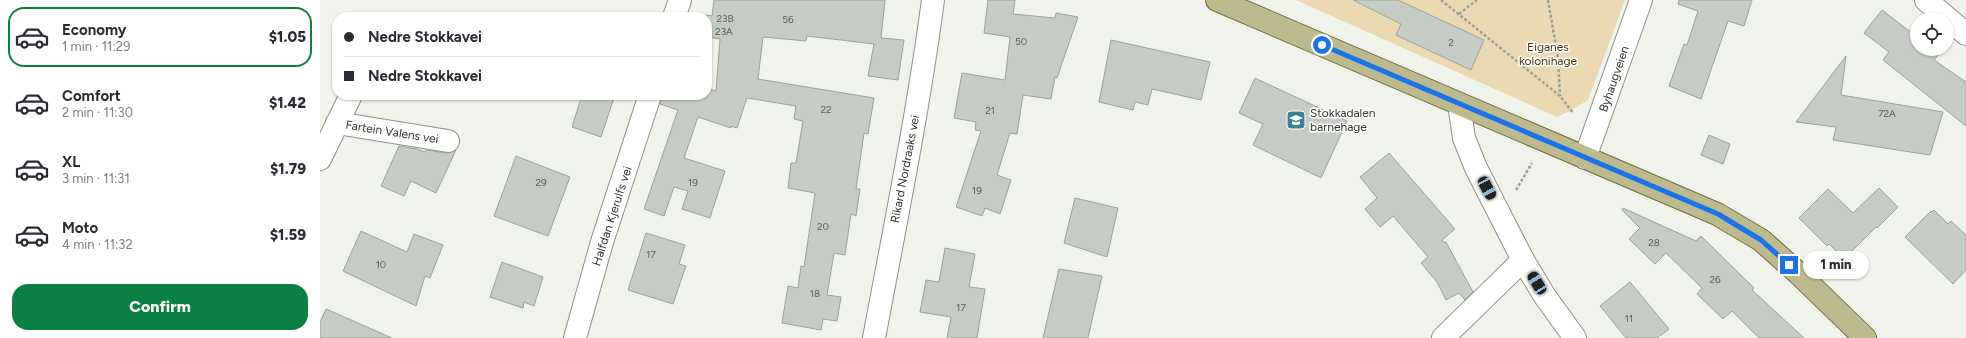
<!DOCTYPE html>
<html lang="en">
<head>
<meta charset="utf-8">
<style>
	:root { --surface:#fff; --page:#f7f7f7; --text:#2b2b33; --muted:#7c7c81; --line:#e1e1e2; --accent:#0b8043 }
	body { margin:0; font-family:Figtree,sans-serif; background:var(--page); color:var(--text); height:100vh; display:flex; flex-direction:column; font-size:15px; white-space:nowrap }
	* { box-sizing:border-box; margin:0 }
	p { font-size:13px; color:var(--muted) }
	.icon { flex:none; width:22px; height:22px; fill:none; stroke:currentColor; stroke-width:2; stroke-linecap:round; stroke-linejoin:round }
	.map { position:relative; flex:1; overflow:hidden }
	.side { display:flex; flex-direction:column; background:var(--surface); width:320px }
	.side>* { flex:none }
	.hud { position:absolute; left:12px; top:12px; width:380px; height:88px; border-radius:16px; box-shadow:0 1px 3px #0004; display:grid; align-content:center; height:88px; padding:0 12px; background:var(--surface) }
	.buttons { position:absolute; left:1590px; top:12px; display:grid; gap:8px }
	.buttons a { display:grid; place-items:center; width:44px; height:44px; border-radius:50%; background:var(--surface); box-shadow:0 1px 3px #0004; font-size:20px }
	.end { position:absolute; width:18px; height:18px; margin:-9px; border:5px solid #1a73e8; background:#fff; box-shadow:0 0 0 2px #fff }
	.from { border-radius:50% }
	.bubble { position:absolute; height:28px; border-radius:14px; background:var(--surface); box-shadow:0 1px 3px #0004; font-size:13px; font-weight:800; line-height:28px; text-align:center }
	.car { position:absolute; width:12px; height:24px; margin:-12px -6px; border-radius:5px; box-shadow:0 0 3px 1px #0007; background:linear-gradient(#222 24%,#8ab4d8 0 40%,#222 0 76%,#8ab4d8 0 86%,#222 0) }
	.hud b { display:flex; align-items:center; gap:14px; height:38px; font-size:15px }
	.hud b+b { border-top:1px solid var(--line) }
	.hud i { width:10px; height:10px; background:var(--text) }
	ul { padding:7px 0 0; list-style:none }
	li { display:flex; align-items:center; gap:12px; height:60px; margin:0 8px 6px; padding:0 4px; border:2px solid transparent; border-radius:16px }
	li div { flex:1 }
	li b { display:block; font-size:15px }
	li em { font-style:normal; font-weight:800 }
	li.active { border-color:var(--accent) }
	li>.icon { width:36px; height:36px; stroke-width:1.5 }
	.action { display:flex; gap:8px; margin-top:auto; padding:8px 12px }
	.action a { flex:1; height:46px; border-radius:16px; background:var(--accent); color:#fff; font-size:16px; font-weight:800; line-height:46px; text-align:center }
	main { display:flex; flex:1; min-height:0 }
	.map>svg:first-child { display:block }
</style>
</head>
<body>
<main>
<section class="side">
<ul>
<li class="active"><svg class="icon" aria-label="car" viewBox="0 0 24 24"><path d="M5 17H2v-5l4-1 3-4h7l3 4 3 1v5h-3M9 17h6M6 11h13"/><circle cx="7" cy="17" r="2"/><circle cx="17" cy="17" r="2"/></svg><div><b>Economy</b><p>1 min · 11:29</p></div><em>$1.05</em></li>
<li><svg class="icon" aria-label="car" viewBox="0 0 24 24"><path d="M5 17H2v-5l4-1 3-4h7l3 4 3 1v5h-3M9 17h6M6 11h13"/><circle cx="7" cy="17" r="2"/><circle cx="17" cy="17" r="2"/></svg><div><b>Comfort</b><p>2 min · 11:30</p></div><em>$1.42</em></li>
<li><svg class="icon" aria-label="car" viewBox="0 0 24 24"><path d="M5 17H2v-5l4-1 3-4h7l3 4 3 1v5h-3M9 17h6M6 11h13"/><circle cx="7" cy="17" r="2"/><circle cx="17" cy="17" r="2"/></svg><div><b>XL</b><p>3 min · 11:31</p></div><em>$1.79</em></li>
<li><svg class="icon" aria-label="car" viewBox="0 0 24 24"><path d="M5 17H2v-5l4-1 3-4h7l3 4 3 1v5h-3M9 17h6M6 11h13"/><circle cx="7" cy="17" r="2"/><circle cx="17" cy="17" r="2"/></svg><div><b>Moto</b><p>4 min · 11:32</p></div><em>$1.59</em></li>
</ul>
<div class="action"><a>Confirm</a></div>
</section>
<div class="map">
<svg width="1646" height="338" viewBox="0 0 1646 338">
	<rect width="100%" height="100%" fill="#f0f3eb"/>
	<path fill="#ead9b3" d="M976 0H1305L1268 100 1252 110 1237 117Z"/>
	<g fill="#c6ccc5" stroke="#9ba19a">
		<path d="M394 0H565L561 38 584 40 578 80 548 76 554 44 487 36 486 41 443 37 438 79 554 98 548 134 544 133 536 189H540L536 216 531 214 525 255 514 253 507 295 521 297 517 321 503 319 501 330 462 323 468 286 478 288 481 266 484 267 495 193 468 188 471 163H476L483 121 474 119 476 106 427 98 417 128 411 126V128L378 117 364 158 405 171 390 218 362 209 368 191 354 187 344 216 324 209 358 110 340 104 342 95H387V88L396 91 400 39 387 37V15L392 16Z"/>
		<path d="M668 0H695L693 14 735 18 736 13 758 17 737 78 735 77 731 99 703 95 697 134 690 133 677 175 691 180 680 214 665 208 662 216 636 207 661 131 655 130 656 122 634 118 642 73 685 80 690 37 664 33Z"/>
		<path d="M1033 0H1078L1164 40 1151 70 1076 35 1081 24Z"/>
		<path d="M1359 0H1432L1424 26 1408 21 1381 99 1349 86 1364 44 1367 45 1378 11 1358 4Z"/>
		<path d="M1562 10 1597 37V49H1623L1614 60 1646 82V126L1563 60 1569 52 1544 33Z"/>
		<path d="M791 40 890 62 881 100 832 89 828 105 815 102 813 110 779 102Z"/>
		<path d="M1526 56 1521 95 1623 112 1610 155 1513 140 1516 127 1476 122Z"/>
		<path d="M935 78 1027 121 1001 178 933 145 943 124 919 113Z"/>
		<path d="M262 95H295L281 137 252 127Z"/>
		<path d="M1389 135 1410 144 1403 164 1381 155Z"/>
		<path d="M79 146 97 149 105 152 106 150 126 153 136 150 116 193 91 181 84 196 61 186Z"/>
		<path d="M1069 153 1135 229 1122 240 1125 243 1126 242 1153 292 1145 300 1139 293 1126 300 1117 282 1101 263 1108 257 1073 216 1060 227 1045 209 1057 198 1040 177Z"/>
		<path d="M196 156 250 177 228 236 174 216Z"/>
		<path d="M1559 188 1578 207 1557 228 1556 227 1524 259 1509 244 1507 246 1479 218 1508 189 1533 213Z"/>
		<path d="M755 198 798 208 787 257 744 243Z"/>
		<path d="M1303 208 1376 241 1381 236 1434 288 1432 290 1484 338H1439L1412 311 1403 319 1377 294 1382 288 1346 253 1335 264 1309 239 1320 228 1302 210Z"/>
		<path d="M1614 210 1628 224 1631 221 1646 235V270L1633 284 1585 237 1611 211 1612 212Z"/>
		<path d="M41 231 87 252 94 234 123 245 110 278 105 276 96 306 23 271Z"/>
		<path d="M326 233 365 245 359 264 366 266 353 304 308 290Z"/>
		<path d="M625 248 655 254 649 287 665 289 657 338H627L631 317 600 312 606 280 619 282Z"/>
		<path d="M182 262 223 277 214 306 204 302 203 308 170 297Z"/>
		<path d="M739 269 782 276 768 338H723Z"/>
		<path d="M1310 282 1349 329 1337 338H1306L1280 306Z"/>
		<path d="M6 309 72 338H0V322Z"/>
	</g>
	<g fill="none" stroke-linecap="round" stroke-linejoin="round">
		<defs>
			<g id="minor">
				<path d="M1606 0 1646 34"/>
				<path d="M354 17 360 0"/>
				<path d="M1139 104 1144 138 1156 168 1203 260 1224 295 1255 338"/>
				<path d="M17 123 128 141"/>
				<path d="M1265 158 1321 0"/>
				<path d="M0 159 31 95"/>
				<path d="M255 338 282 242 330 95"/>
				<path d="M554 338C575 226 598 113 613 0"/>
				<path d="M1123 338 1203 260"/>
			</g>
			<path id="major" d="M897 0 1397 214 1441 240 1478 273 1545 338"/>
		</defs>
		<use href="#minor" stroke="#8d9088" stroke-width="24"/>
		<use href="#major" stroke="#706e3f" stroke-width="24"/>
		<g stroke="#9c9e98" stroke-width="2.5" stroke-dasharray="3 2" stroke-linecap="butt">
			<path d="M1121 0 1240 96 1253 113"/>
			<path d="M1228 0 1238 58 1240 96"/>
			<path d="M1139 14 1157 0"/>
			<path d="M1196 190 1212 163"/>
		</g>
		<use href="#minor" stroke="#fff" stroke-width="22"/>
		<use href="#major" stroke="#bdba90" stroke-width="22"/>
	</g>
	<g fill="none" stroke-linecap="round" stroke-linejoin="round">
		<path stroke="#1a73e8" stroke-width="5" d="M1002 45 1398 214 1441 240 1469 265"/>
	</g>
	<defs>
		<symbol id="school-square" viewBox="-11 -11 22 22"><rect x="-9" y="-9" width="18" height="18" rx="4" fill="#3e8290" stroke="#fff"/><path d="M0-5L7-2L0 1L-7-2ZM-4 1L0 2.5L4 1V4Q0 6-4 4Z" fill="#fff"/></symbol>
	</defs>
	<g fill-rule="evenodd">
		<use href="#school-square" x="965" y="109" width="22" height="22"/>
	</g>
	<g text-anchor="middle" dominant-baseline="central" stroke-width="3" stroke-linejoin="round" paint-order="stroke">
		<g font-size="10" fill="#585b57">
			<text x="405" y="18">23B</text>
			<text x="468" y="19">56</text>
			<text x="404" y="31">23A</text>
			<text x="701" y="41">50</text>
			<text x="1131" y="42">2</text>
			<text x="506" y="109">22</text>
			<text x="670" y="110">21</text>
			<text x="1567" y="113">72A</text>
			<text x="221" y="182">29</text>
			<text x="373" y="182">19</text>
			<text x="657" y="190">19</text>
			<text x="503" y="226">20</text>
			<text x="1334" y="242">28</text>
			<text x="331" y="254">17</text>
			<text x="61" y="264">10</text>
			<text x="1395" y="279">26</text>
			<text x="495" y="293">18</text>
			<text x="641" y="307">17</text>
			<text x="1309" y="318">11</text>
		</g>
		<g font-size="12" fill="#483708" stroke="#fff">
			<text x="1228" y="47">Eiganes<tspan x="1228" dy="14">kolonihage</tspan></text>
		</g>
		<g font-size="12" fill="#343532" stroke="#fff">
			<text transform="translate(1294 79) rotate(-71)">Byhaugveien</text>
			<text transform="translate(72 132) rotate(9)">Fartein Valens vei</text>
			<text transform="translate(585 169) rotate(-79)">Rikard Nordraaks vei</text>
			<text transform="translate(292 216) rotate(-72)">Halfdan Kjerulfs vei</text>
		</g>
		<g font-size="12" fill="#343532" stroke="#fff" text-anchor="start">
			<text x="990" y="113">Stokkadalen<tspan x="990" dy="14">barnehage</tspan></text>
		</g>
	</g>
</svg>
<div class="buttons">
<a><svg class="icon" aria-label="locate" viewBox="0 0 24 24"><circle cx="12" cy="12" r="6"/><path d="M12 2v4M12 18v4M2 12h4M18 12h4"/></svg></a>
</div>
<i class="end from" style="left:1002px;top:45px"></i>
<i class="end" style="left:1469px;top:265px"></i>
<div class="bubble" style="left:1483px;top:251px;width:66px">1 min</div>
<i class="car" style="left:1167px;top:188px;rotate:152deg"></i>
<i class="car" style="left:1217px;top:283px;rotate:329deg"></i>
<div class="hud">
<b><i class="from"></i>Nedre Stokkavei</b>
<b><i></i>Nedre Stokkavei</b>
</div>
</div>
</main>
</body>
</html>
